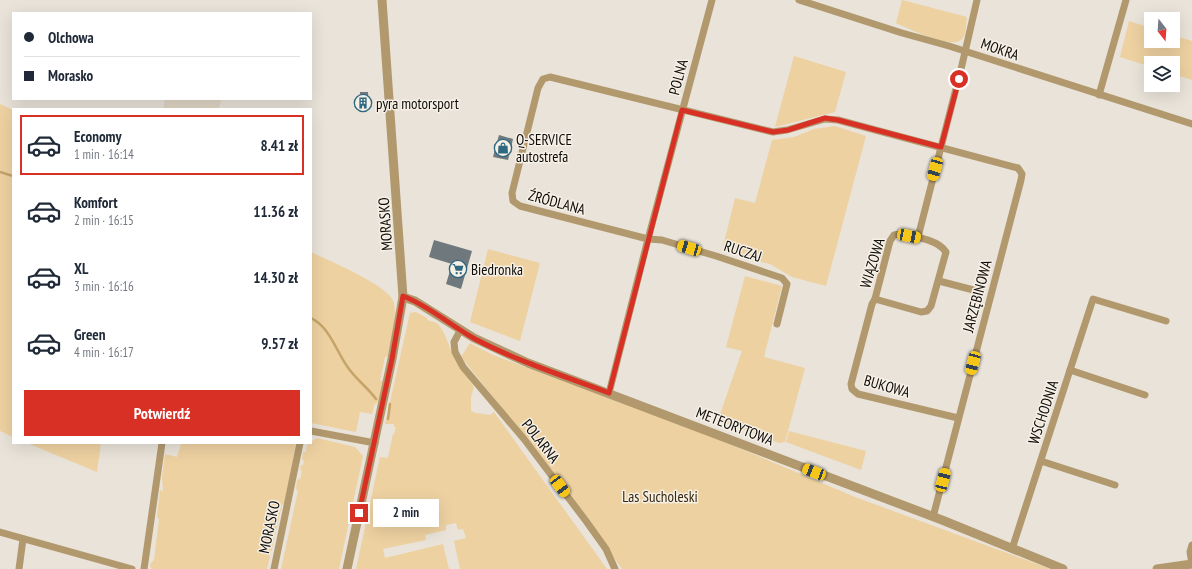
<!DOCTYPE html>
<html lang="pl">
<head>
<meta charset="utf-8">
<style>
	:root { --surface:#fff; --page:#f6f6f7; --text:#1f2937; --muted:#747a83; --line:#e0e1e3; --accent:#d93025 }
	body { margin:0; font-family:"PT Sans Narrow",sans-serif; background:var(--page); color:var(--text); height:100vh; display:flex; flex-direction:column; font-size:15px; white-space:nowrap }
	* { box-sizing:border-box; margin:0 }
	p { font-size:13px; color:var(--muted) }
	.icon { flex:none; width:22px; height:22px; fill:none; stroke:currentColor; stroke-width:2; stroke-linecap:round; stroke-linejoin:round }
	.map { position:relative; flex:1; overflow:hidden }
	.sheet { position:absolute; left:12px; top:108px; width:300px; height:336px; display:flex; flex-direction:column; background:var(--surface); border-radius:0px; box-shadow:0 4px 16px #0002 }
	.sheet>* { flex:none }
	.guide { position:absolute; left:12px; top:12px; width:300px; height:88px; border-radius:0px; box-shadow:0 4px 16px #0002; display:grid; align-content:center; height:88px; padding:0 12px; background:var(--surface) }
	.needle { width:26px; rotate:163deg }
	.controls { position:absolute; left:1144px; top:12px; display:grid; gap:8px }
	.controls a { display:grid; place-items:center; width:36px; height:36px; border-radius:0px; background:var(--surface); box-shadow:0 4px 16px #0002; font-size:20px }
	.end { position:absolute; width:18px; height:18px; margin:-9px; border:5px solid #d93025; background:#fff; box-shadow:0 0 0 2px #fff }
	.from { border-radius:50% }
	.bubble { position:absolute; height:28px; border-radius:0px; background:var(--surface); box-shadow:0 4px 16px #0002; font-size:13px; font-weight:700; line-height:28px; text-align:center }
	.car { position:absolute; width:12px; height:24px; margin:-12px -6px; border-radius:5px; box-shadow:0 0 3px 1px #0007; background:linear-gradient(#f5c518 24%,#345 0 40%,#f5c518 0 76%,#345 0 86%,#f5c518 0) }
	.guide b { display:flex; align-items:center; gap:14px; height:38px; font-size:15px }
	.guide b+b { border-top:1px solid var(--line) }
	.guide i { width:10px; height:10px; background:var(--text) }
	ul { padding:7px 0 0; list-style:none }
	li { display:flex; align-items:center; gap:12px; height:60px; margin:0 8px 6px; padding:0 4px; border:2px solid transparent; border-radius:0px }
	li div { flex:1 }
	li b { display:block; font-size:15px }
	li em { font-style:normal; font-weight:700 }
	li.current { border-color:var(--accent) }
	li>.icon { width:36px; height:36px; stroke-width:1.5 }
	.action { display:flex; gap:8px; margin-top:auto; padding:8px 12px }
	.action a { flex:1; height:46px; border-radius:0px; background:var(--accent); color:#fff; font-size:16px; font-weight:700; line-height:46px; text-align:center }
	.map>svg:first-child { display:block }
</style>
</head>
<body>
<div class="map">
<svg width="1192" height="569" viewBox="0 0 1192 569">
	<rect width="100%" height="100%" fill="#e9e3d9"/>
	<path fill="#e0d6c6" d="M165 99H222L218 109H163Z"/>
	<g fill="#edd1a1">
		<path d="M902 0 967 17C966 24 967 35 961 40 951 49 907 28 896 23Z"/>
		<path d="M1129 21 1151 28V41H1173V35L1192 41V80L1173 74V63H1151V67L1120 57Z"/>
		<path d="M794 56 846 72 835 112 775 127Z"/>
		<path d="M0 104 13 110V437L0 431Z"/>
		<path d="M835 126 866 136 826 286 792 277 770 264 722 251 735 198 755 203 772 140 794 137 814 129Z"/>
		<path d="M488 249 540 263 520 341 470 322Z"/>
		<path d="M311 252C327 260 391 286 394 303 397 320 391 339 388 356L385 357 380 381 383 380 379 401 374 405 372 414 360 412 356 432 311 423Z"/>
		<path d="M745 276 782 286 764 357 805 368 785 442 779 443 718 420 742 351 726 347Z"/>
		<path d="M416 312 427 318V320L437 323 443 331 454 357 474 387 471 397V411L476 413 490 415 494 412 607 569H460L454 541 466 538 463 529 458 530 456 523 446 525V530L425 535 426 540 383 549 385 558 443 544 449 569H356L380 457 388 458 393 434H394L396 427H394V424H385L410 313Z"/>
		<path d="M470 343 493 355 718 439 855 497 1051 569H622L526 438 461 357Z"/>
		<path d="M789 431 866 451 861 470 786 442Z"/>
		<path d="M317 438 355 447 363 456 339 569H281L298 491 296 489 297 480 300 479 302 471 300 470 301 465H303L304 460H302L303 452H306L307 445Z"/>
		<path d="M27 443H101L97 472Z"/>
		<path d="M180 443H296L285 504 282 505 267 569H152L150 567 151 563 154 560 159 519 157 517 160 490 163 491 162 477 165 454 177 457 181 444Z"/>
	</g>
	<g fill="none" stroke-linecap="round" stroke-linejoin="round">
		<g stroke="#c6a46a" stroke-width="2.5">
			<path d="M0 172 13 176"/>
			<path d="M311 318C331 328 336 352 349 369 357 380 368 388 376 399"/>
			<path d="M388 419 390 404"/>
		</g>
	</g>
	<g fill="#6e787d">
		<path d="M360 92H368L369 108 359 109 358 99 360 98Z"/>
		<path d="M499 135 513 139 508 160 493 157Z"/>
		<path d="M434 240 472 251 461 289 446 284 452 264 429 257Z"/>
	</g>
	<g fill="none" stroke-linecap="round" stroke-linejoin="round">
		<g stroke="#b1986d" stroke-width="7">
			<path d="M799 0 902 33 949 46 1192 124"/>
			<path d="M1099 95 1126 0"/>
			<path d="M900 234C915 237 937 239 946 252L931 306 927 311 921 312 875 299 890 241 894 235Z"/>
			<path d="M918 237 962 65 977 0"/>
			<path d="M939 281 981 292"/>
			<path d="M875 299 872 304 851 384 852 389 858 394 958 418"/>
			<path d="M777 324 787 284 782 278 716 256 662 240 648 239 520 206 513 201 512 193 538 88 543 79 550 77 773 132 787 130 825 119 838 120 1018 168 1022 174 1021 180 933 517"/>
			<path d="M461 329 454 342 455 352 463 367 524 439 586 521 606 549 615 569"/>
			<path d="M1070 370 1145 395"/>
			<path d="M609 393 648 239 712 0"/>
			<path d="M311 431 375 443"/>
			<path d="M1041 461 1115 485"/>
			<path d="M0 532 132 569"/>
			<path d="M1012 549 1093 299 1166 321"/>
			<path d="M1192 564 1190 552 1192 545"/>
			<path d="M19 569 23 539"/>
			<path d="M144 569 162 443"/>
			<path d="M274 569 300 443"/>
		</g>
		<g stroke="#b1986d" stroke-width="9">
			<path d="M403 297 415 301 474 338 528 363 942 520 1063 569"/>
			<path d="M347 569 392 359 403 297 382 0"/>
			<path d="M1157 569 1192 564"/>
		</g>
	</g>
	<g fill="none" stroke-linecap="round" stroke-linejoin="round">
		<path stroke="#d93025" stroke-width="5" d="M359 513 392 359 403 296C429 306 450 325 475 339 517 361 564 376 609 393L682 110 773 132 788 130 825 118 838 120 941 147 959 79"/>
	</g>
	<defs>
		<symbol id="building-ring" viewBox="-11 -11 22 22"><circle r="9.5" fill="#f6f0e6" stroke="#2e6881" stroke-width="1.5"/><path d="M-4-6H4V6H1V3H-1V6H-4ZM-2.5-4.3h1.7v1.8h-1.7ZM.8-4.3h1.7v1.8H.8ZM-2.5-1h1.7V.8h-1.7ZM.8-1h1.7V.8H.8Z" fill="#2e6881"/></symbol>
		<symbol id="shop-ring" viewBox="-11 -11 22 22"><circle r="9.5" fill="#f6f0e6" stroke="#2e6881" stroke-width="1.5"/><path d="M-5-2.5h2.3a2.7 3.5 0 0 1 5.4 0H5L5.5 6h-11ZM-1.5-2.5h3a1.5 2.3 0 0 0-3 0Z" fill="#2e6881"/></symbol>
		<symbol id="supermarket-ring" viewBox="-11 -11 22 22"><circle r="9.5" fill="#f6f0e6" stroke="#2e6881" stroke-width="1.5"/><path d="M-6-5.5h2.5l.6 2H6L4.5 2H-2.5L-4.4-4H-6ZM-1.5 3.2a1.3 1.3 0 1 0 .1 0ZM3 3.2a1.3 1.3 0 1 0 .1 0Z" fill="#2e6881"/></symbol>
	</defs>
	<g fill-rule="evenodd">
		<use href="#building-ring" x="353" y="93" width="20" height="20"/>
		<use href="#shop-ring" x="493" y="138" width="20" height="20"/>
		<use href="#supermarket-ring" x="448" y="259" width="20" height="20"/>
	</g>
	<g text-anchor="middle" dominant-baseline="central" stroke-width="3" stroke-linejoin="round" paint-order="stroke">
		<g font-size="15" fill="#0e0c09" stroke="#f6f0e6">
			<text transform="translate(1000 49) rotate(19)">MOKRA</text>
			<text transform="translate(678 77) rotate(-75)">POLNA</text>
			<text transform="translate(557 202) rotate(15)">ŹRÓDLANA</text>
			<text transform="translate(385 224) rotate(-94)">MORASKO</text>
			<text transform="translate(743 251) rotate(18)">RUCZAJ</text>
			<text transform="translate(872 263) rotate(-73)">WIĄZOWA</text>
			<text transform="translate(977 296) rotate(-75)">JARZĘBINOWA</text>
			<text transform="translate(887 386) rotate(16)">BUKOWA</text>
			<text transform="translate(1043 412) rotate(-72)">WSCHODNIA</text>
			<text transform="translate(735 426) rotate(21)">METEORYTOWA</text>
			<text transform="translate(541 441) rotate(52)">POLARNA</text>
			<text transform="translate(269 527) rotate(-78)">MORASKO</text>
		</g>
		<g font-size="15" fill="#0e0c09" stroke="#f6f0e6" text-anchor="start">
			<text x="376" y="103">pyra motorsport</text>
			<text x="516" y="139">Q-SERVICE<tspan x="516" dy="17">autostrefa</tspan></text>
			<text x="471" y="269">Biedronka</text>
		</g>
		<g font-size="15" fill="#35260b" stroke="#f6f0e6">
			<text x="660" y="496">Las Sucholeski</text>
		</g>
	</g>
</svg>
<div class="controls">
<a><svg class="needle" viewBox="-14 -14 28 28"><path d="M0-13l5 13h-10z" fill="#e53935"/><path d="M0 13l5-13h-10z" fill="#747a83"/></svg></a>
<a><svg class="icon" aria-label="layers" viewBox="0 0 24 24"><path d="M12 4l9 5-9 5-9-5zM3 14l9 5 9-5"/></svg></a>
</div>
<i class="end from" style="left:959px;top:79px"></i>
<i class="end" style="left:359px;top:513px"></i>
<div class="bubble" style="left:373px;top:499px;width:66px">2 min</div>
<i class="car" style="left:935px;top:169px;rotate:196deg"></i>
<i class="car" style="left:909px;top:236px;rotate:101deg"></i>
<i class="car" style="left:689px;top:248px;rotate:286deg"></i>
<i class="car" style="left:973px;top:363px;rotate:195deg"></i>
<i class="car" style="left:814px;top:472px;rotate:291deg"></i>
<i class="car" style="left:943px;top:480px;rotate:14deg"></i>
<i class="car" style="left:560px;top:486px;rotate:143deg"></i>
<div class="guide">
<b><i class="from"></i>Olchowa</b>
<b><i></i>Morasko</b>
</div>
<section class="sheet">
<ul>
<li class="current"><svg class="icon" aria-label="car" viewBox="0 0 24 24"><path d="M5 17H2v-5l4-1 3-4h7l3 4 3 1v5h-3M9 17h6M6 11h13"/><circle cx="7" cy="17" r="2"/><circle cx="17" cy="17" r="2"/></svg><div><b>Economy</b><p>1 min · 16:14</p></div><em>8.41 zł</em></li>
<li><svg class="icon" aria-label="car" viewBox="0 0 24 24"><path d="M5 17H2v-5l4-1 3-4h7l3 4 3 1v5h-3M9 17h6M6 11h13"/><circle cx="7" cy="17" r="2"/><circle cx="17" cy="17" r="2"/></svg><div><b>Komfort</b><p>2 min · 16:15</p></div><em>11.36 zł</em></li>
<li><svg class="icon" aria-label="car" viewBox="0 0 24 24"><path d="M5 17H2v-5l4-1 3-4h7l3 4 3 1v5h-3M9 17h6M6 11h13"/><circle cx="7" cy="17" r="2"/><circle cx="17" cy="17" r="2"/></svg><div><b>XL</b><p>3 min · 16:16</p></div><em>14.30 zł</em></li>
<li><svg class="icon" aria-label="car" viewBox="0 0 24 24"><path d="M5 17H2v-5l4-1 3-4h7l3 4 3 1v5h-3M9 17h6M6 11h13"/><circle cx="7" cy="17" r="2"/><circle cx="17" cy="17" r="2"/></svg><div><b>Green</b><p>4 min · 16:17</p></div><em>9.57 zł</em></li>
</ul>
<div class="action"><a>Potwierdź</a></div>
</section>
</div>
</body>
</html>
